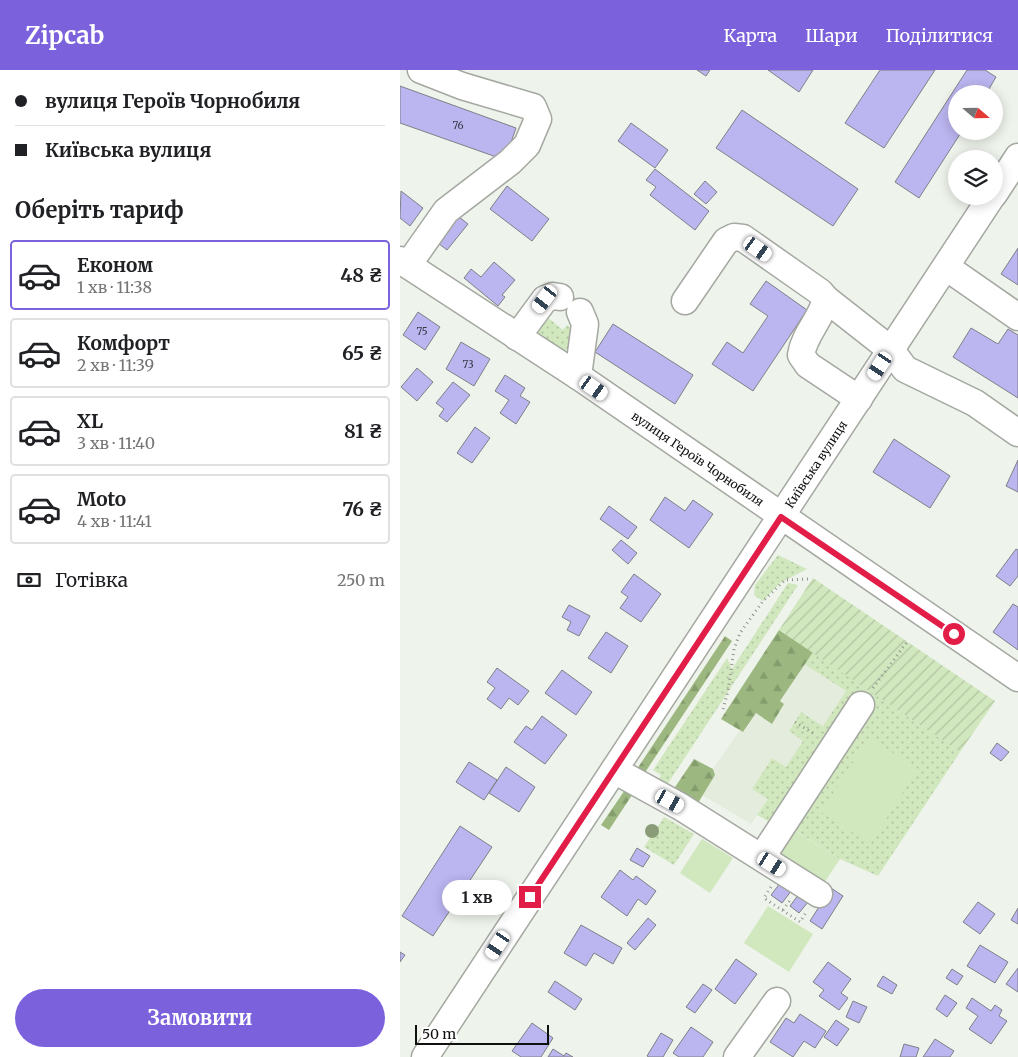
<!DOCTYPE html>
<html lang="uk">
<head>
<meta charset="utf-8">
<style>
	:root { --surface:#fff; --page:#f2f2f2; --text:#202124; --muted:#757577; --line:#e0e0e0; --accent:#7b61db }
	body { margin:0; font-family:Merriweather,serif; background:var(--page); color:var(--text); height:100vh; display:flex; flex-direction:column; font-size:19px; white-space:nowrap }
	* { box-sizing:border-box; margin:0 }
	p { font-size:16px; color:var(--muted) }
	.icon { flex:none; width:28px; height:28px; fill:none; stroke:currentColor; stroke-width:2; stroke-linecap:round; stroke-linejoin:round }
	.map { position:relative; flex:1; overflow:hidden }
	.drawer { display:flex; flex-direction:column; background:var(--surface); width:400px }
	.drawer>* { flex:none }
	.guide { display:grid; align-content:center; height:110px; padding:0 15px; background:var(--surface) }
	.needle { width:32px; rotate:110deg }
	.tools { position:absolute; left:548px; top:15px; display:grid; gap:10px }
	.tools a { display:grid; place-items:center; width:55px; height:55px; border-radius:50%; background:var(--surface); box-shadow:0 2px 12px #0003; font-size:25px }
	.scale { position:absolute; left:15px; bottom:12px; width:134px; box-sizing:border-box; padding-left:5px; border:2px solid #0f110e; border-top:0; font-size:14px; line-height:18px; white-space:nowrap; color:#0f110e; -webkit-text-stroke:4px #fff; paint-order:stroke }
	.end { position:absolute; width:22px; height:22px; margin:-11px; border:6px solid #e11d48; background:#fff; box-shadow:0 0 0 2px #fff }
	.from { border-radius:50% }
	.bubble { position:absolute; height:35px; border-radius:18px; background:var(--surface); box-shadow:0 2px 12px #0003; font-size:16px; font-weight:700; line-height:35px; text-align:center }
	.car { position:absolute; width:15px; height:30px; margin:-15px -8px; border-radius:6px; box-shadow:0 0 4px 1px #0007; background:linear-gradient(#fff 24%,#345 0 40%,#fff 0 76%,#345 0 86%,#fff 0) }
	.guide b { display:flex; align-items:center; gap:18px; height:48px; font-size:19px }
	.guide b+b { border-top:1px solid var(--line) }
	.guide i { width:12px; height:12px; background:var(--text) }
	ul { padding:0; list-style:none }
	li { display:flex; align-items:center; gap:15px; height:70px; margin:0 10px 8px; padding:0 5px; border:2px solid var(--line); border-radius:5px }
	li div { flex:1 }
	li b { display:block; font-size:19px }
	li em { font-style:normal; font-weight:700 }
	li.active { border-color:var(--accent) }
	li>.icon { width:45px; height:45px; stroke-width:1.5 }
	h2 { padding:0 15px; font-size:22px; line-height:60px }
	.pay { display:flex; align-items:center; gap:12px; height:55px; padding:0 15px; font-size:19px }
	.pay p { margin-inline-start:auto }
	.action { display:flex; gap:10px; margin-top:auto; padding:10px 15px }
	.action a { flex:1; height:58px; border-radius:30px; background:var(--accent); color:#fff; font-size:20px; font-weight:700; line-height:58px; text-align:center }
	header { display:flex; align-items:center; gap:30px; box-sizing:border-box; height:70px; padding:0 25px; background:var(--accent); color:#fff }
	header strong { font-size:24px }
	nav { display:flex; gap:28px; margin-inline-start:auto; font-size:18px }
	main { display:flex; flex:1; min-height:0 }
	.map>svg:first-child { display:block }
</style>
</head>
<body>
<header>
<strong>Zipcab</strong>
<nav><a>Карта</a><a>Шари</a><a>Поділитися</a></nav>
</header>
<main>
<section class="drawer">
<div class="guide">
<b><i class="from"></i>вулиця Героїв Чорнобиля</b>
<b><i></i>Київська вулиця</b>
</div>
<h2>Оберіть тариф</h2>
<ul>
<li class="active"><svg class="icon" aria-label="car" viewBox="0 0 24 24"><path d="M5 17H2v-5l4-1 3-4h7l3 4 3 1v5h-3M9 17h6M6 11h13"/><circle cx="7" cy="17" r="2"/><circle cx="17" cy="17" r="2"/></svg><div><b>Економ</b><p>1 хв · 11:38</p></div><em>48 ₴</em></li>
<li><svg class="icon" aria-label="car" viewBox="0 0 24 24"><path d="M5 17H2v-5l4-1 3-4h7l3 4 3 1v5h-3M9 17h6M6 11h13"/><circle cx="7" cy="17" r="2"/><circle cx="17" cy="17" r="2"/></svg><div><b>Комфорт</b><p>2 хв · 11:39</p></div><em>65 ₴</em></li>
<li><svg class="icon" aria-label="car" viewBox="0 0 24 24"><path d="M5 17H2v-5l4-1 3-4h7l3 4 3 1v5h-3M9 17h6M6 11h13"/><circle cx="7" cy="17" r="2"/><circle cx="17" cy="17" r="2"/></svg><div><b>XL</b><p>3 хв · 11:40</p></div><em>81 ₴</em></li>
<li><svg class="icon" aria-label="car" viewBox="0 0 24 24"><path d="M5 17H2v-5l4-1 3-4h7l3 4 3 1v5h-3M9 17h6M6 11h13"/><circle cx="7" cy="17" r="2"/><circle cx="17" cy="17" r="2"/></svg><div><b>Moto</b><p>4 хв · 11:41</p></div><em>76 ₴</em></li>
</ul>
<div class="pay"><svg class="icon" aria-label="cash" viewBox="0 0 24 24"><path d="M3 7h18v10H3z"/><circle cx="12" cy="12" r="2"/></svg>Готівка<p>250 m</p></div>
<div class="action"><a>Замовити</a></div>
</section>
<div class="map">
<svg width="618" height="987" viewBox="0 0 618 987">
	<defs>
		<pattern id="grass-dots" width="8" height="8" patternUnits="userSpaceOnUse" patternTransform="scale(1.25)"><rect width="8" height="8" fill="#d1e7be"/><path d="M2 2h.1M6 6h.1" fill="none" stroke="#b2c5a2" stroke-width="1.8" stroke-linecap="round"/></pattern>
		<pattern id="forest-firs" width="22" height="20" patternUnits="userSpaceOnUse" patternTransform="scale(1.25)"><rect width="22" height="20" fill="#9cb880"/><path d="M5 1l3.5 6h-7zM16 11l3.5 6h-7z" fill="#859d6d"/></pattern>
		<pattern id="garden-furrows" width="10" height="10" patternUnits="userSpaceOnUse" patternTransform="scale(1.25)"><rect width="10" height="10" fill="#d1e7be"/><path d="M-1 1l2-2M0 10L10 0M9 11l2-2" fill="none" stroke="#b2c5a2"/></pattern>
	</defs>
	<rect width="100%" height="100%" fill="#eef3eb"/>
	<path fill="#e4eddd" d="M404 594 446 621 423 656 401 642 389 661 404 671 386 698 372 689 353 719 368 729 351 754 302 725 315 705 313 699 339 661 344 662 356 643 371 653 384 634 380 631Z"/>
	<g fill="url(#grass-dots)">
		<path d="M146 246 163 260 167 255 175 262 174 275 164 281H155L138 267 139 256Z"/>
		<path d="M378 485 407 499 380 513 363 531 354 525 355 515Z"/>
		<path d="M388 513 398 515 265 718 257 713 261 705 253 700 327 588 332 599Z"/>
		<path d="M413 582 560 682 478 806 440 789 384 753 381 758 357 745 368 729 352 719 372 688 386 697 403 671 389 661 401 642 423 656 446 621 404 594Z"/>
		<path d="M264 747 294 764 274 795 244 777Z"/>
	</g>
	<g fill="url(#forest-firs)">
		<path d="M379 560 413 582 380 631 384 634 372 654 356 643 343 662 321 649Z"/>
		<path d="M325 566 332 571 244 704 237 699Z"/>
		<path d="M294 689 313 699 315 705 295 738 271 723Z"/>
		<path d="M227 717 234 722 209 760 201 755Z"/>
	</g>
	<path fill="url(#garden-furrows)" d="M413 508 595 631 560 682 379 560Z"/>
	<g fill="#d1e7be">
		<path d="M469 667 518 699 470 774 421 742Z"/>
		<path d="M391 758 440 789 424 813 376 781Z"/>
		<path d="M302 769 333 788 310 823 280 803Z"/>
		<path d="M368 836 413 864 389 902 344 873Z"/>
	</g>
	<g fill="#bbb5f0" stroke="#807f87">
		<path d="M297 0H310L306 6Z"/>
		<path d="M368 0H413L399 22Z"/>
		<path d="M480 0H535L484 78 445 53Z"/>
		<path d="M567 0H585L596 7 586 24H556V61H562L519 128 495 112Z"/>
		<path d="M0 16 116 58 105 90 0 53Z"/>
		<path d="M342 40 458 119 433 156 316 78Z"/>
		<path d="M231 53 268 80 255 98 218 71Z"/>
		<path d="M255 99 309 141 295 160 250 125 256 117 246 110Z"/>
		<path d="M305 111 317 122 306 134 294 124Z"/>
		<path d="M107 116 149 149 132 171 90 139Z"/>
		<path d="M1 121 23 138 10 156 0 148Z"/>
		<path d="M54 143 68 154 47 180 34 170Z"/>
		<path d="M618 178V215L601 204Z"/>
		<path d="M94 192 115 210 102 225 105 227 98 236 64 208 71 199 81 207Z"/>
		<path d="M366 211 407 240 353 321 312 294 327 272 343 283 368 246 350 234Z"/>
		<path d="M18 242 40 257 25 280 3 265Z"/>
		<path d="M213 254 293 305 275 334 195 282Z"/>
		<path d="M571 258 598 274 608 259 618 265V328L553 287Z"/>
		<path d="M61 272 90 289 74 316 46 299Z"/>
		<path d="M17 298 33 312 17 331 1 317Z"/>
		<path d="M105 305 125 318 120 326 130 332 116 354 100 343 109 330 95 321Z"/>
		<path d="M53 312 70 325 47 352 39 346 44 339 36 333Z"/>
		<path d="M75 357 90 368 72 393 57 383Z"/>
		<path d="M494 369 550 406 530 438 473 402Z"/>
		<path d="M618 390V422L606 416Z"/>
		<path d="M265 427 285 441 293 430 313 444 289 478 250 450Z"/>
		<path d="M209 436 237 457 228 469 200 449Z"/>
		<path d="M221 470 237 483 228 494 212 480Z"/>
		<path d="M616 479 618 480V506L610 516 596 506Z"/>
		<path d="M234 504 261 524 241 552 220 538 228 527 221 522Z"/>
		<path d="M613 534 618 537V580L593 562Z"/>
		<path d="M169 535 190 546 179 566 167 560 171 552 162 547Z"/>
		<path d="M206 562 228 576 211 603 188 588Z"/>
		<path d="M97 598 129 621 118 635 109 628 101 639 87 629 95 618 87 612Z"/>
		<path d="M162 600 192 622 176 645 145 623Z"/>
		<path d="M142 646 167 665 145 694 114 672 126 656 132 660Z"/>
		<path d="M597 673 609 682 601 691 590 683Z"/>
		<path d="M69 692 97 710 84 730 56 712Z"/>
		<path d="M106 697 135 717 119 742 89 723Z"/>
		<path d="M60 756 92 777 33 866 2 846Z"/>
		<path d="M237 778 250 786 243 797 230 790Z"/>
		<path d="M220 800 233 810 236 806 256 821 246 835 238 829 227 846 201 827Z"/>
		<path d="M384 808 395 816 382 833 371 825Z"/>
		<path d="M431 818 443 826 422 859 410 851Z"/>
		<path d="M399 824 408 832 399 843 390 836Z"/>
		<path d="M578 832 595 844 580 864 563 852Z"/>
		<path d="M618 838V854L611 850Z"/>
		<path d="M248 848 256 855 235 880 227 873Z"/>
		<path d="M181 855 222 878 213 894 194 883 186 896 164 883Z"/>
		<path d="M580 875 608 892 595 913 567 896Z"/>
		<path d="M0 882 5 885 0 892Z"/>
		<path d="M336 889 357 904 335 934 315 919Z"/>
		<path d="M428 892 451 909 441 923 448 928 439 940 419 926 424 920 413 912Z"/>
		<path d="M618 898V922L606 914Z"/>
		<path d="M552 899 563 906 557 915 546 908Z"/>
		<path d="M483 906 497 915 492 924 477 916Z"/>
		<path d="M155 911 182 929 175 940 148 922Z"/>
		<path d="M303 914 312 920 295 943 286 937Z"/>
		<path d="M545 925 557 933 547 947 536 939Z"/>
		<path d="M572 928 591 941 595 935 602 940 599 946 607 951 591 974 569 959 578 946 566 938Z"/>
		<path d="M453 931 467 937 459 953 446 947Z"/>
		<path d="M400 944 426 961 415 978 404 971 393 987 370 972 386 948 394 953Z"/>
		<path d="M436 950 449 959 437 976 424 967Z"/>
		<path d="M132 953 153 968 141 987H121L112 981Z"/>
		<path d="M291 957 313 972 303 987H279L273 983Z"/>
		<path d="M261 963 273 970 263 987H249L247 986Z"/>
		<path d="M535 969 554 981 550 987H523Z"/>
		<path d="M504 974 519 978 516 987H500Z"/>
		<path d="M153 979 164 986 166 983 173 987H148Z"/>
	</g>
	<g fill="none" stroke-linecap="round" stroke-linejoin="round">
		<defs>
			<g id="minor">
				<path d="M594 124 618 87"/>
				<path id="s1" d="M0 190 178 306 618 608"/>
				<path d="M8 195 46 141 110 92 127 75 138 49 133 37 62 16 21 0"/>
				<path d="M546 197 618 247"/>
				<path d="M426 229 491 280 505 299 575 333 618 363"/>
				<path d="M285 231 326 171 334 167 343 168 420 222 426 229C421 250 404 264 401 285L408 295 459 329"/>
				<path d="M117 267 145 229 153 226 160 227"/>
				<path d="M178 306 185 254 180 242"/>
				<path d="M214 700 281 737 419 824"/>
				<path d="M362 787 461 635"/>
				<path id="s2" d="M25 987 592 126"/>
				<path d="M337 987 377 931"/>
			</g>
		</defs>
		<use href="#minor" stroke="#a4a8a0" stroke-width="29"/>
		<g stroke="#90948e" stroke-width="3" stroke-dasharray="1 4" stroke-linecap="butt">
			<path d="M473 618 507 572"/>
			<path d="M323 639 328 621 334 579 340 563 363 531 385 510 408 509"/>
			<path d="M395 652 416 665"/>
			<path d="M371 817 364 828 400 852 407 841"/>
			<path d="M383 840 390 830"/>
		</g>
		<use href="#minor" stroke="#fff" stroke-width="26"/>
	</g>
	<circle fill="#8a9b77" cx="252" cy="761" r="7"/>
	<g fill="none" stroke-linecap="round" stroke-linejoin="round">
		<path stroke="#e11d48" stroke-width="6" d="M130 827 381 447 554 564"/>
	</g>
	<g text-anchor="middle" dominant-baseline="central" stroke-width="4.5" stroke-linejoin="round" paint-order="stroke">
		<g font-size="10" fill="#3a3a46">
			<text x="58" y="55">76</text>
			<text x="22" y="261">75</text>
			<text x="68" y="294">73</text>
		</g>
		<g font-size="12" fill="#0f110e" stroke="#fff">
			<text stroke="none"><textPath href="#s1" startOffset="358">вулиця Героїв Чорнобиля</textPath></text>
			<text stroke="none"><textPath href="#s2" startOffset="710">Київська вулиця</textPath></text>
		</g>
	</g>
</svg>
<div class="tools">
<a><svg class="needle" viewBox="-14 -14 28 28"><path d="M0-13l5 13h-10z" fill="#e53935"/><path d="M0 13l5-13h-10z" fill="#757577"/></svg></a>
<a><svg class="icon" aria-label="layers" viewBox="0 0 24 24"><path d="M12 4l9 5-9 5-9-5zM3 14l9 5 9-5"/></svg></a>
</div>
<div class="scale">50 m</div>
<i class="end from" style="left:554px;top:564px"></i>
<i class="end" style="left:130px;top:827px"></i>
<div class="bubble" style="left:42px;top:810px;width:70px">1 хв</div>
<i class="car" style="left:358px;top:179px;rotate:125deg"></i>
<i class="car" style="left:145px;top:229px;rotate:217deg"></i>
<i class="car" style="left:480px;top:296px;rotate:213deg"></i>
<i class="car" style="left:194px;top:318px;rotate:125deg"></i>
<i class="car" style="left:270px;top:731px;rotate:119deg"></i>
<i class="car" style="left:372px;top:794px;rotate:122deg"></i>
<i class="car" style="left:98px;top:875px;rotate:213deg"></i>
</div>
</main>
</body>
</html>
